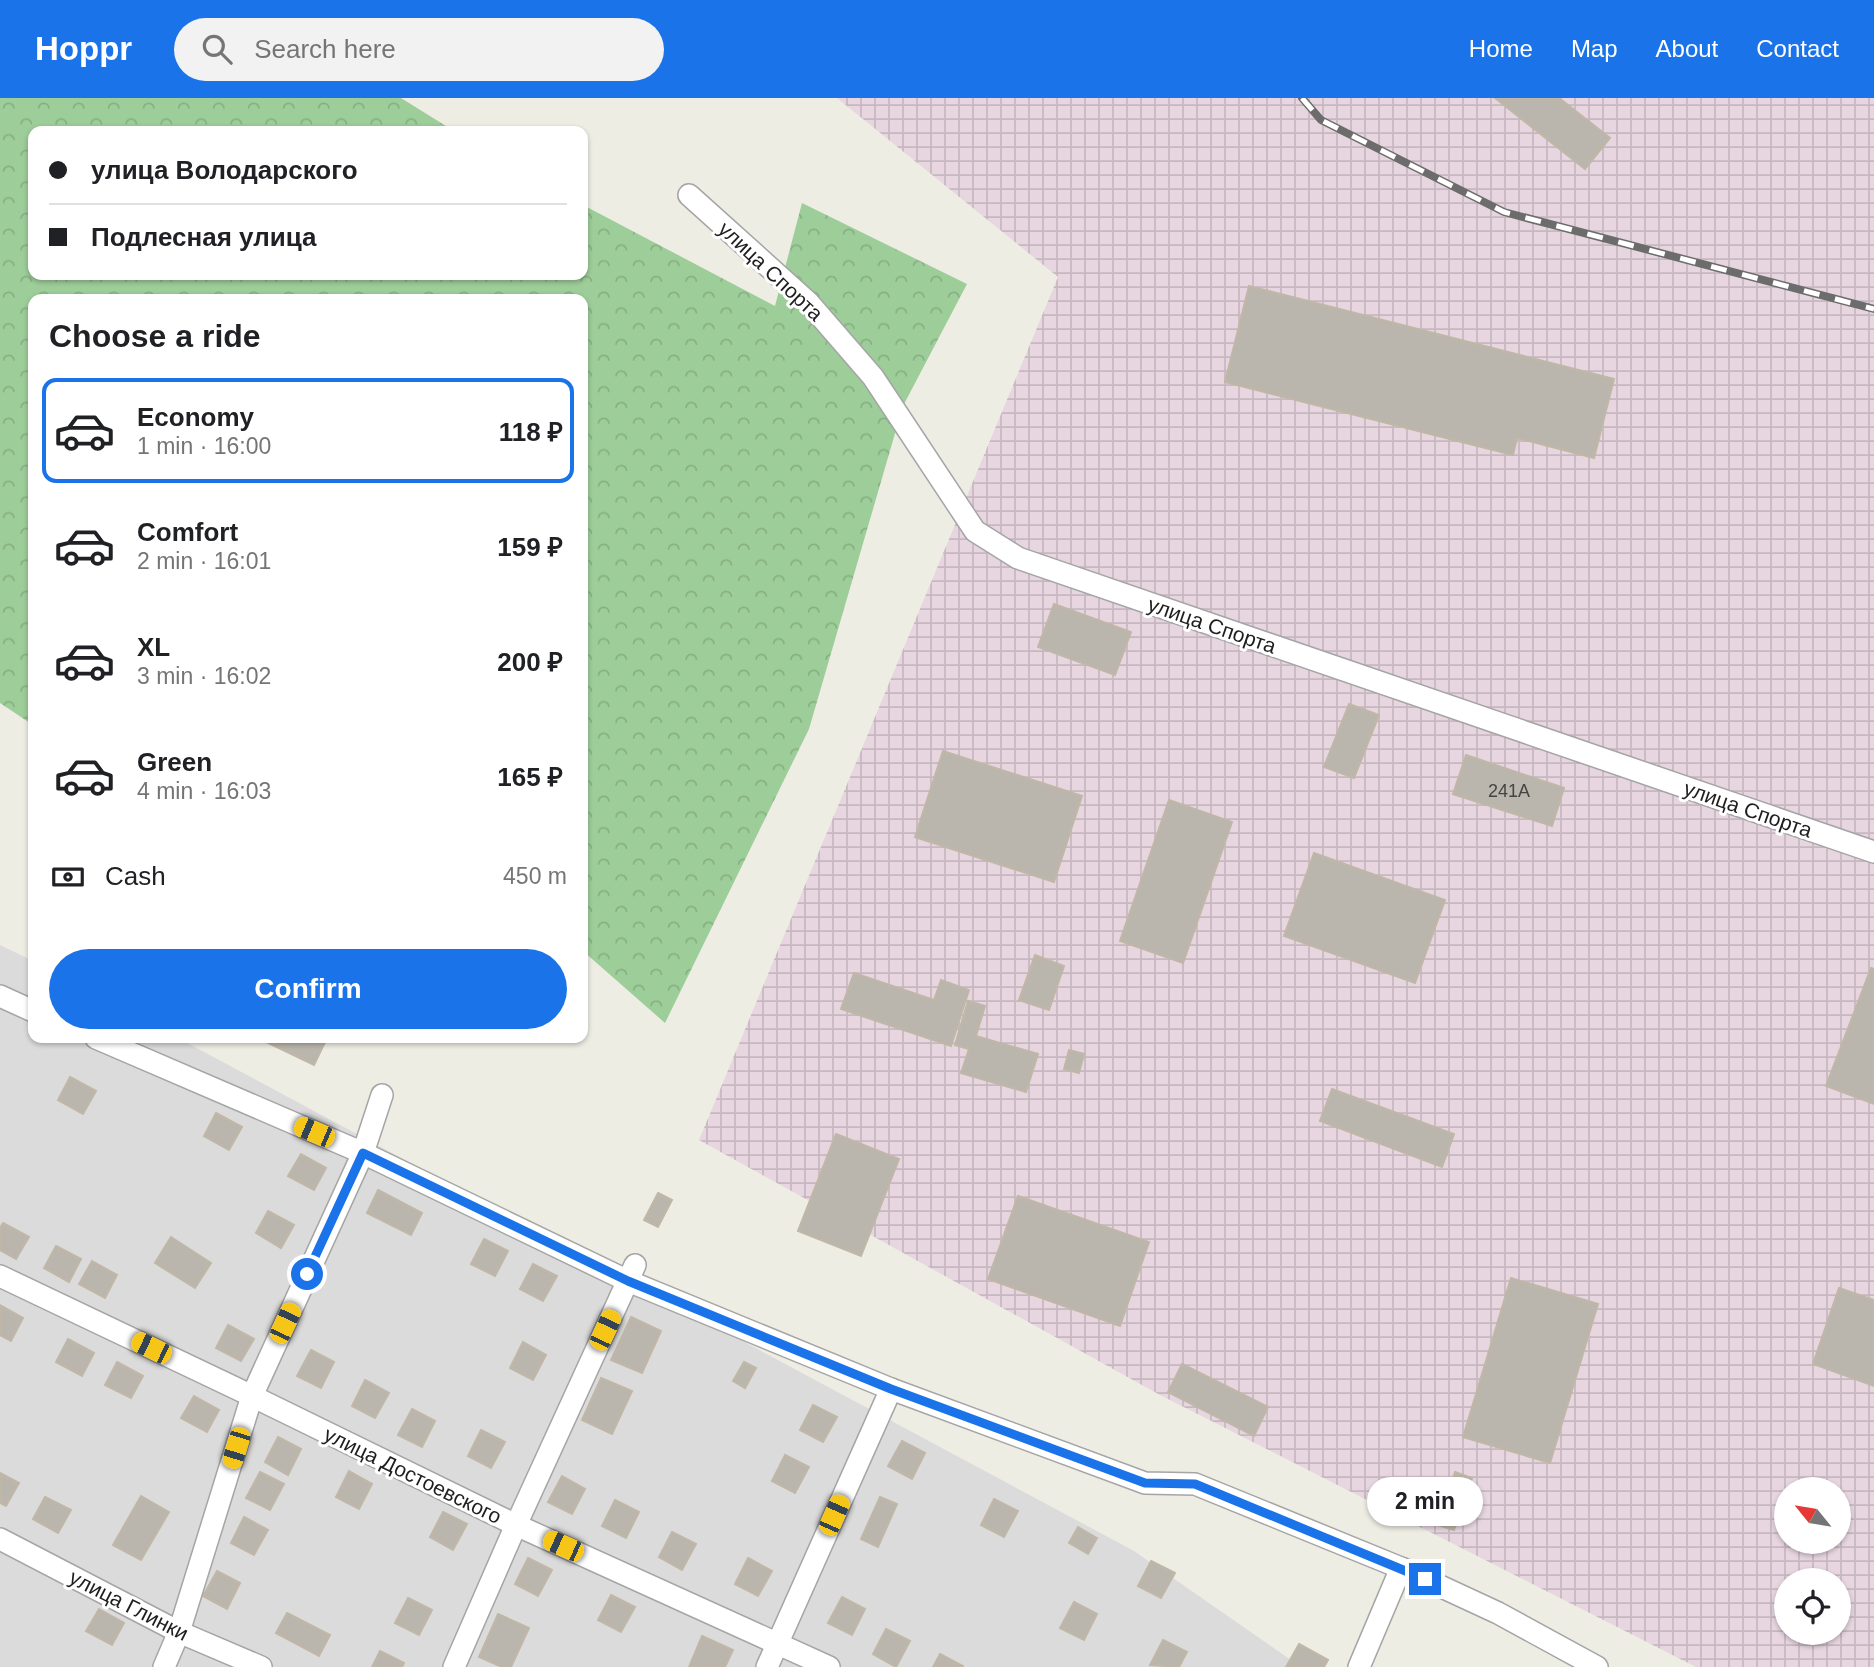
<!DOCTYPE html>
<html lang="en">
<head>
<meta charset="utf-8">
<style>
	:root { --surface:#fff; --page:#f2f2f2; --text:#202124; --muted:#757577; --line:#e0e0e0; --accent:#1a73e8 }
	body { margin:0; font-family:Helvetica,sans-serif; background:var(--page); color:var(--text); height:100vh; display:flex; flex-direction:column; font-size:26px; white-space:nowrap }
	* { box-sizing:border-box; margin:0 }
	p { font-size:23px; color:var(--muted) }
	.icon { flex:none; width:38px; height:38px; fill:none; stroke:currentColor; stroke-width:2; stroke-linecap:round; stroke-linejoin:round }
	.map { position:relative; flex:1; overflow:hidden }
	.drawer { position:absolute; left:28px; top:196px; width:560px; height:749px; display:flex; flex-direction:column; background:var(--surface); border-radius:14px; box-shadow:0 2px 5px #0004 }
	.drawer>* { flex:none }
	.top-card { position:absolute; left:28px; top:28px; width:560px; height:154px; border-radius:14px; box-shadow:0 2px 5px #0004; display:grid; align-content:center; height:154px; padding:0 21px; background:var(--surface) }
	.needle { width:46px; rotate:300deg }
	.controls { position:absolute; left:1774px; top:1379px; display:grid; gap:14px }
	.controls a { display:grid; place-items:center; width:77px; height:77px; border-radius:50%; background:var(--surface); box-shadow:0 2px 5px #0004; font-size:35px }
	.end { position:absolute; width:32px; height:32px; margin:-16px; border:9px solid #1a73e8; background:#fff; box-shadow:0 0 0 4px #fff }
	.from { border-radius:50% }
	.bubble { position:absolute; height:49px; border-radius:24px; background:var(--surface); box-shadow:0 2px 5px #0004; font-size:23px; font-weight:700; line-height:49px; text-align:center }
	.car { position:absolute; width:21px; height:42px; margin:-21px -10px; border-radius:9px; box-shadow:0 0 5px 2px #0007; background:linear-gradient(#f5c518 24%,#345 0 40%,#f5c518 0 76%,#345 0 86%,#f5c518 0) }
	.top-card b { display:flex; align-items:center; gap:24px; height:66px; font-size:26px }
	.top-card b+b { border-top:2px solid var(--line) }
	.top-card i { width:18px; height:18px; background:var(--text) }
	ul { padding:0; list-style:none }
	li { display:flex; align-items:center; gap:21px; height:105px; margin:0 14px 10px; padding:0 7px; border:4px solid transparent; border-radius:14px }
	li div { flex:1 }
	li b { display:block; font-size:26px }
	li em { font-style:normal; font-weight:700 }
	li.current { border-color:var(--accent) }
	li>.icon { width:63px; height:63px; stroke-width:1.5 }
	h2 { padding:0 21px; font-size:32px; line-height:84px }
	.pay { display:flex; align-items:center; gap:18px; height:77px; padding:0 21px; font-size:26px }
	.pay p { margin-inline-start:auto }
	.button { display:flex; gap:14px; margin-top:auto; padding:14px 21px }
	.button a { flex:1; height:80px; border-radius:42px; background:var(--accent); color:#fff; font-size:28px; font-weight:700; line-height:80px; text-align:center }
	header { display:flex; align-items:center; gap:42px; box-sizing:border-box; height:98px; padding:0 35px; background:var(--accent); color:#fff }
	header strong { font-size:33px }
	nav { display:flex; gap:38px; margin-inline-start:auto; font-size:24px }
	.search { width:490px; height:63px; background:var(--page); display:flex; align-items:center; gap:18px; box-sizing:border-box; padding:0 24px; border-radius:38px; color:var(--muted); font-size:26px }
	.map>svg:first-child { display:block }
</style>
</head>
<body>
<header>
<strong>Hoppr</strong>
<div class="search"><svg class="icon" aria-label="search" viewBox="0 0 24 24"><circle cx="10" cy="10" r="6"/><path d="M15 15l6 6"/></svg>Search here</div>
<nav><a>Home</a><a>Map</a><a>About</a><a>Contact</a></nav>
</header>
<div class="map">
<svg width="1874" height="1569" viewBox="0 0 1874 1569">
	<defs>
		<pattern id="industrial-grid" width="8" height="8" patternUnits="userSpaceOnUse" patternTransform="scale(1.75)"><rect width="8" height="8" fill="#e7d6e0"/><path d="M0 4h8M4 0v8" fill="none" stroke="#c6b7c0"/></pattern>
		<pattern id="forest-crowns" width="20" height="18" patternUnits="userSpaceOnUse" patternTransform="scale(1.75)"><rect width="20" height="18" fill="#9dcd99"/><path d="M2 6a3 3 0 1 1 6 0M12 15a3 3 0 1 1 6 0" fill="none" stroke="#87b083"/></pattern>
	</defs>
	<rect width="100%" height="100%" fill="#eeede4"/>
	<path fill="#dcdbdb" d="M0 847 33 863V940H178L1134 1453 1301 1569H0Z"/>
	<path fill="url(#industrial-grid)" fill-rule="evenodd" d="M837 0H1874V1569H1696L1160 1297 699 1042 1058 179ZM1787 1391H1839V1444H1787ZM1787 1482H1839V1535H1787Z"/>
	<path fill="url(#forest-crowns)" d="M0 0H401L454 33H33V177H583V107L775 208 802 105 967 186 903 308 809 631 665 925 583 853V201H33V627L0 605Z"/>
	<g fill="#bbb6ad" stroke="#c0b7a6" stroke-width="2">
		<path d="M1495 0H1559L1610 40 1585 71Z"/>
		<path d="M1249 188 1614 281 1594 360 1517 340 1513 357 1225 284Z"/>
		<path d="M1054 506 1131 534 1115 577 1038 549Z"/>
		<path d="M1349 606 1379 617 1354 680 1324 669Z"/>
		<path d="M943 653 1082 698 1054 784 915 739Z"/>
		<path d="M1466 657 1564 690 1552 728 1453 696Z"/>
		<path d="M1169 702 1232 724 1183 865 1120 843Z"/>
		<path d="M1314 755 1445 802 1415 885 1284 838Z"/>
		<path d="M1035 857 1064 868 1049 912 1019 902Z"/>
		<path d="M1871 870 1874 871V1006L1826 988Z"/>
		<path d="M854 875 934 902 941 882 969 892 951 948 841 911Z"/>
		<path d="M968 903 985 908 976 938 1038 956 1026 994 961 975 969 951 955 947Z"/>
		<path d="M258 940H327L314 967Z"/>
		<path d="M1069 952 1084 956 1079 975 1064 971Z"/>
		<path d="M70 979 96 993 83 1016 58 1002Z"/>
		<path d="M1332 991 1454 1036 1442 1069 1320 1023Z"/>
		<path d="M216 1015 242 1029 229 1052 204 1038Z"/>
		<path d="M836 1036 899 1061 861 1158 798 1133Z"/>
		<path d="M301 1056 326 1070 314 1092 288 1078Z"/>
		<path d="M378 1092 422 1115 411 1137 367 1115Z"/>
		<path d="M658 1095 672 1102 658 1129 644 1122Z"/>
		<path d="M1018 1098 1149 1144 1120 1228 988 1181Z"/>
		<path d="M268 1113 294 1127 281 1150 256 1135Z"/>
		<path d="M3 1125 29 1139 16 1161 0 1152V1130Z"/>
		<path d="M171 1139 211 1165 195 1190 155 1165Z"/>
		<path d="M484 1141 508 1153 495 1178 471 1166Z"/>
		<path d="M56 1148 81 1161 69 1184 44 1170Z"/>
		<path d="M92 1163 117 1177 105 1200 79 1186Z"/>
		<path d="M533 1166 557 1178 543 1203 520 1191Z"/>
		<path d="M1511 1180 1598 1206 1550 1365 1463 1339Z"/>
		<path d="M1839 1190 1874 1202V1288L1813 1266Z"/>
		<path d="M0 1207 23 1220 11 1243 0 1237Z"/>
		<path d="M631 1219 661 1233 642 1275 611 1262Z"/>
		<path d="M228 1227 254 1241 241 1263 216 1250Z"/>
		<path d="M68 1241 94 1255 82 1278 56 1264Z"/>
		<path d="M523 1244 546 1257 533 1282 510 1270Z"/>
		<path d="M311 1252 334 1264 321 1290 297 1278Z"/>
		<path d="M117 1264 143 1278 131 1300 105 1287Z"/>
		<path d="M744 1264 756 1270 745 1290 733 1283Z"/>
		<path d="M1182 1266 1268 1309 1254 1338 1168 1294Z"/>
		<path d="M601 1280 632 1293 612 1336 582 1322Z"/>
		<path d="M365 1282 389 1295 375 1320 352 1308Z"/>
		<path d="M194 1298 219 1312 207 1334 181 1320Z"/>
		<path d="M813 1307 837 1319 823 1344 800 1332Z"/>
		<path d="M412 1311 435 1323 422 1349 398 1337Z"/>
		<path d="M481 1332 505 1344 491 1370 468 1358Z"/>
		<path d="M278 1339 301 1351 288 1377 265 1364Z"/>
		<path d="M902 1343 925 1355 912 1381 888 1368Z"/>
		<path d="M785 1357 809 1369 795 1395 772 1383Z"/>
		<path d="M349 1373 372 1386 359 1411 336 1399Z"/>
		<path d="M260 1374 284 1386 270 1412 246 1400Z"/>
		<path d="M1455 1374 1472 1380 1454 1432 1438 1427Z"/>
		<path d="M0 1375 19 1385 6 1408 0 1405Z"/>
		<path d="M562 1378 585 1391 572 1416 548 1404Z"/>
		<path d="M141 1398 169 1414 141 1462 113 1447Z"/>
		<path d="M45 1399 71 1412 58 1435 33 1421Z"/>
		<path d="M880 1399 897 1406 878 1449 861 1441Z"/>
		<path d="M994 1401 1018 1413 1004 1439 981 1427Z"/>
		<path d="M615 1402 639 1414 626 1440 602 1428Z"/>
		<path d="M443 1414 467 1426 453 1452 430 1439Z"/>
		<path d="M244 1419 268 1432 254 1457 231 1445Z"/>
		<path d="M1078 1429 1097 1440 1088 1456 1069 1445Z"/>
		<path d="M672 1434 696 1446 682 1472 659 1459Z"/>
		<path d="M528 1460 552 1472 538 1498 515 1486Z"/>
		<path d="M748 1460 772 1473 758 1498 735 1486Z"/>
		<path d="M1151 1463 1175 1475 1161 1500 1138 1488Z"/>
		<path d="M217 1473 240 1485 227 1511 203 1498Z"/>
		<path d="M611 1497 635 1509 621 1534 598 1522Z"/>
		<path d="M842 1499 865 1511 852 1537 828 1525Z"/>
		<path d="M408 1500 432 1512 419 1537 395 1525Z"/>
		<path d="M1074 1504 1097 1516 1084 1542 1060 1530Z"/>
		<path d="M99 1511 124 1525 112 1547 86 1533Z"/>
		<path d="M287 1515 330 1537 319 1558 276 1535Z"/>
		<path d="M498 1516 529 1530 511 1569H502L479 1559Z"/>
		<path d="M886 1531 910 1543 896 1569 873 1556Z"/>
		<path d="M702 1538 733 1552 725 1569H689Z"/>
		<path d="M1163 1542 1187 1554 1179 1569 1150 1567Z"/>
		<path d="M1299 1546 1328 1562 1324 1569H1286Z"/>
		<path d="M380 1553 404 1565 402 1569H372Z"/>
		<path d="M940 1556 963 1568V1569H933Z"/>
	</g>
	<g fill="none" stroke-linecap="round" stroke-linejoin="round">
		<defs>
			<g id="minor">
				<path d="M689 97 809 205 873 279 975 433 1018 460 1874 754"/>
				<path d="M0 898 33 913"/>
				<path d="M96 940 363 1055 628 1183 891 1291 1145 1385 1195 1386 1401 1470 1498 1515 1597 1569"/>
				<path d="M0 1178 252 1298 516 1427 829 1569"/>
				<path d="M0 1441 179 1534 261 1569"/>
				<path d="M164 1569 179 1534 252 1298 363 1055 382 997"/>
				<path d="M454 1569 516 1427 635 1167"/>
				<path d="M767 1569 891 1291"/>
				<path d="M1359 1569 1401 1470"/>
			</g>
		</defs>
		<use href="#minor" stroke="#a5a5a5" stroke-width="24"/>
		<use href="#minor" stroke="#fff" stroke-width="21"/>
		<defs>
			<path id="rail" d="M1302 0 1321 22 1504 114 1874 211"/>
		</defs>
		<use href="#rail" stroke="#6c6c6c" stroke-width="8"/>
		<use href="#rail" stroke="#fff" stroke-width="5" stroke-dasharray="16" stroke-linecap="butt"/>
	</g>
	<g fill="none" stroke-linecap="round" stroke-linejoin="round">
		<path stroke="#1a73e8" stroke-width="9" d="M307 1176 363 1055 628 1183 891 1291 1145 1385 1195 1386 1425 1481"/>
	</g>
	<g text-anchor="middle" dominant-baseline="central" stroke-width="6" stroke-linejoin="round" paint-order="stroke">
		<g font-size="18" fill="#454442">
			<text x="1509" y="693">241А</text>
		</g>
		<g font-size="21" fill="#1e1e1e" stroke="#fff">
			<text transform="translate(771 173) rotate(43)">улица Спорта</text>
			<text transform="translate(1212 527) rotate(19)">улица Спорта</text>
			<text transform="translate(1748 711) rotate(19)">улица Спорта</text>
			<text transform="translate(413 1377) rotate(26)">улица Достоевского</text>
			<text transform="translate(129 1507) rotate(27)">улица Глинки</text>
		</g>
	</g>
</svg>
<div class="controls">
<a><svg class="needle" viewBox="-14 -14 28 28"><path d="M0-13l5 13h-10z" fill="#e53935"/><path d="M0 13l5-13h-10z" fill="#757577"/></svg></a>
<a><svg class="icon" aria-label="locate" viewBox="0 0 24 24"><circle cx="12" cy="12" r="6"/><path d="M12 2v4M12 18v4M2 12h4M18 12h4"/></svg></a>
</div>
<i class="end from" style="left:307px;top:1176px"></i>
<i class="end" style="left:1425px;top:1481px"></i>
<div class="bubble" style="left:1367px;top:1379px;width:116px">2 min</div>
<i class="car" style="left:314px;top:1034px;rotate:293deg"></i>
<i class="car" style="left:285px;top:1225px;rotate:25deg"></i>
<i class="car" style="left:605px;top:1232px;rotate:25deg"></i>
<i class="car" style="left:151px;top:1250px;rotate:296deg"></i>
<i class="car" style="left:236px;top:1350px;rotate:197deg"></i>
<i class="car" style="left:834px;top:1417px;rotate:24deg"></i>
<i class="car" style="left:563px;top:1448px;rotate:294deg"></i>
<div class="top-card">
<b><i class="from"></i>улица Володарского</b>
<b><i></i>Подлесная улица</b>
</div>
<section class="drawer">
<h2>Choose a ride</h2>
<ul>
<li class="current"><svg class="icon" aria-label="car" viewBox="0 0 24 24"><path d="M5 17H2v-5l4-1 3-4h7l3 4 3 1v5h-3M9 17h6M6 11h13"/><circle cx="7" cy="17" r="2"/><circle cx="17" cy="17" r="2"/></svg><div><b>Economy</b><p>1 min · 16:00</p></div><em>118 ₽</em></li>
<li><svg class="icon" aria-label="car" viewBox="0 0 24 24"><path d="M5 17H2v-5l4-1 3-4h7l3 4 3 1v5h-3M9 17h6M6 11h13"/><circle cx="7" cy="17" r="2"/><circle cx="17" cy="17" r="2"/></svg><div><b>Comfort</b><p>2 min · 16:01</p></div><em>159 ₽</em></li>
<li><svg class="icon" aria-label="car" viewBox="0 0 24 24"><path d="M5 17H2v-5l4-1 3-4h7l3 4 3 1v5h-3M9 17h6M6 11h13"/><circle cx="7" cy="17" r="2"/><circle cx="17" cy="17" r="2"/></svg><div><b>XL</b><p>3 min · 16:02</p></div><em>200 ₽</em></li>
<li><svg class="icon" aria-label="car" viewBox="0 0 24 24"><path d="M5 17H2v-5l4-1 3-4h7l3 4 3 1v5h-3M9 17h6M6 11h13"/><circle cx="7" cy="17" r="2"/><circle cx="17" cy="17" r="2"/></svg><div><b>Green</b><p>4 min · 16:03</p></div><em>165 ₽</em></li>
</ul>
<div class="pay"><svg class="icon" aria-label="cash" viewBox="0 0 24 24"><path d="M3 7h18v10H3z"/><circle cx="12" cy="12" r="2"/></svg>Cash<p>450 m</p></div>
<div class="button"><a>Confirm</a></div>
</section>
</div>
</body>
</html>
